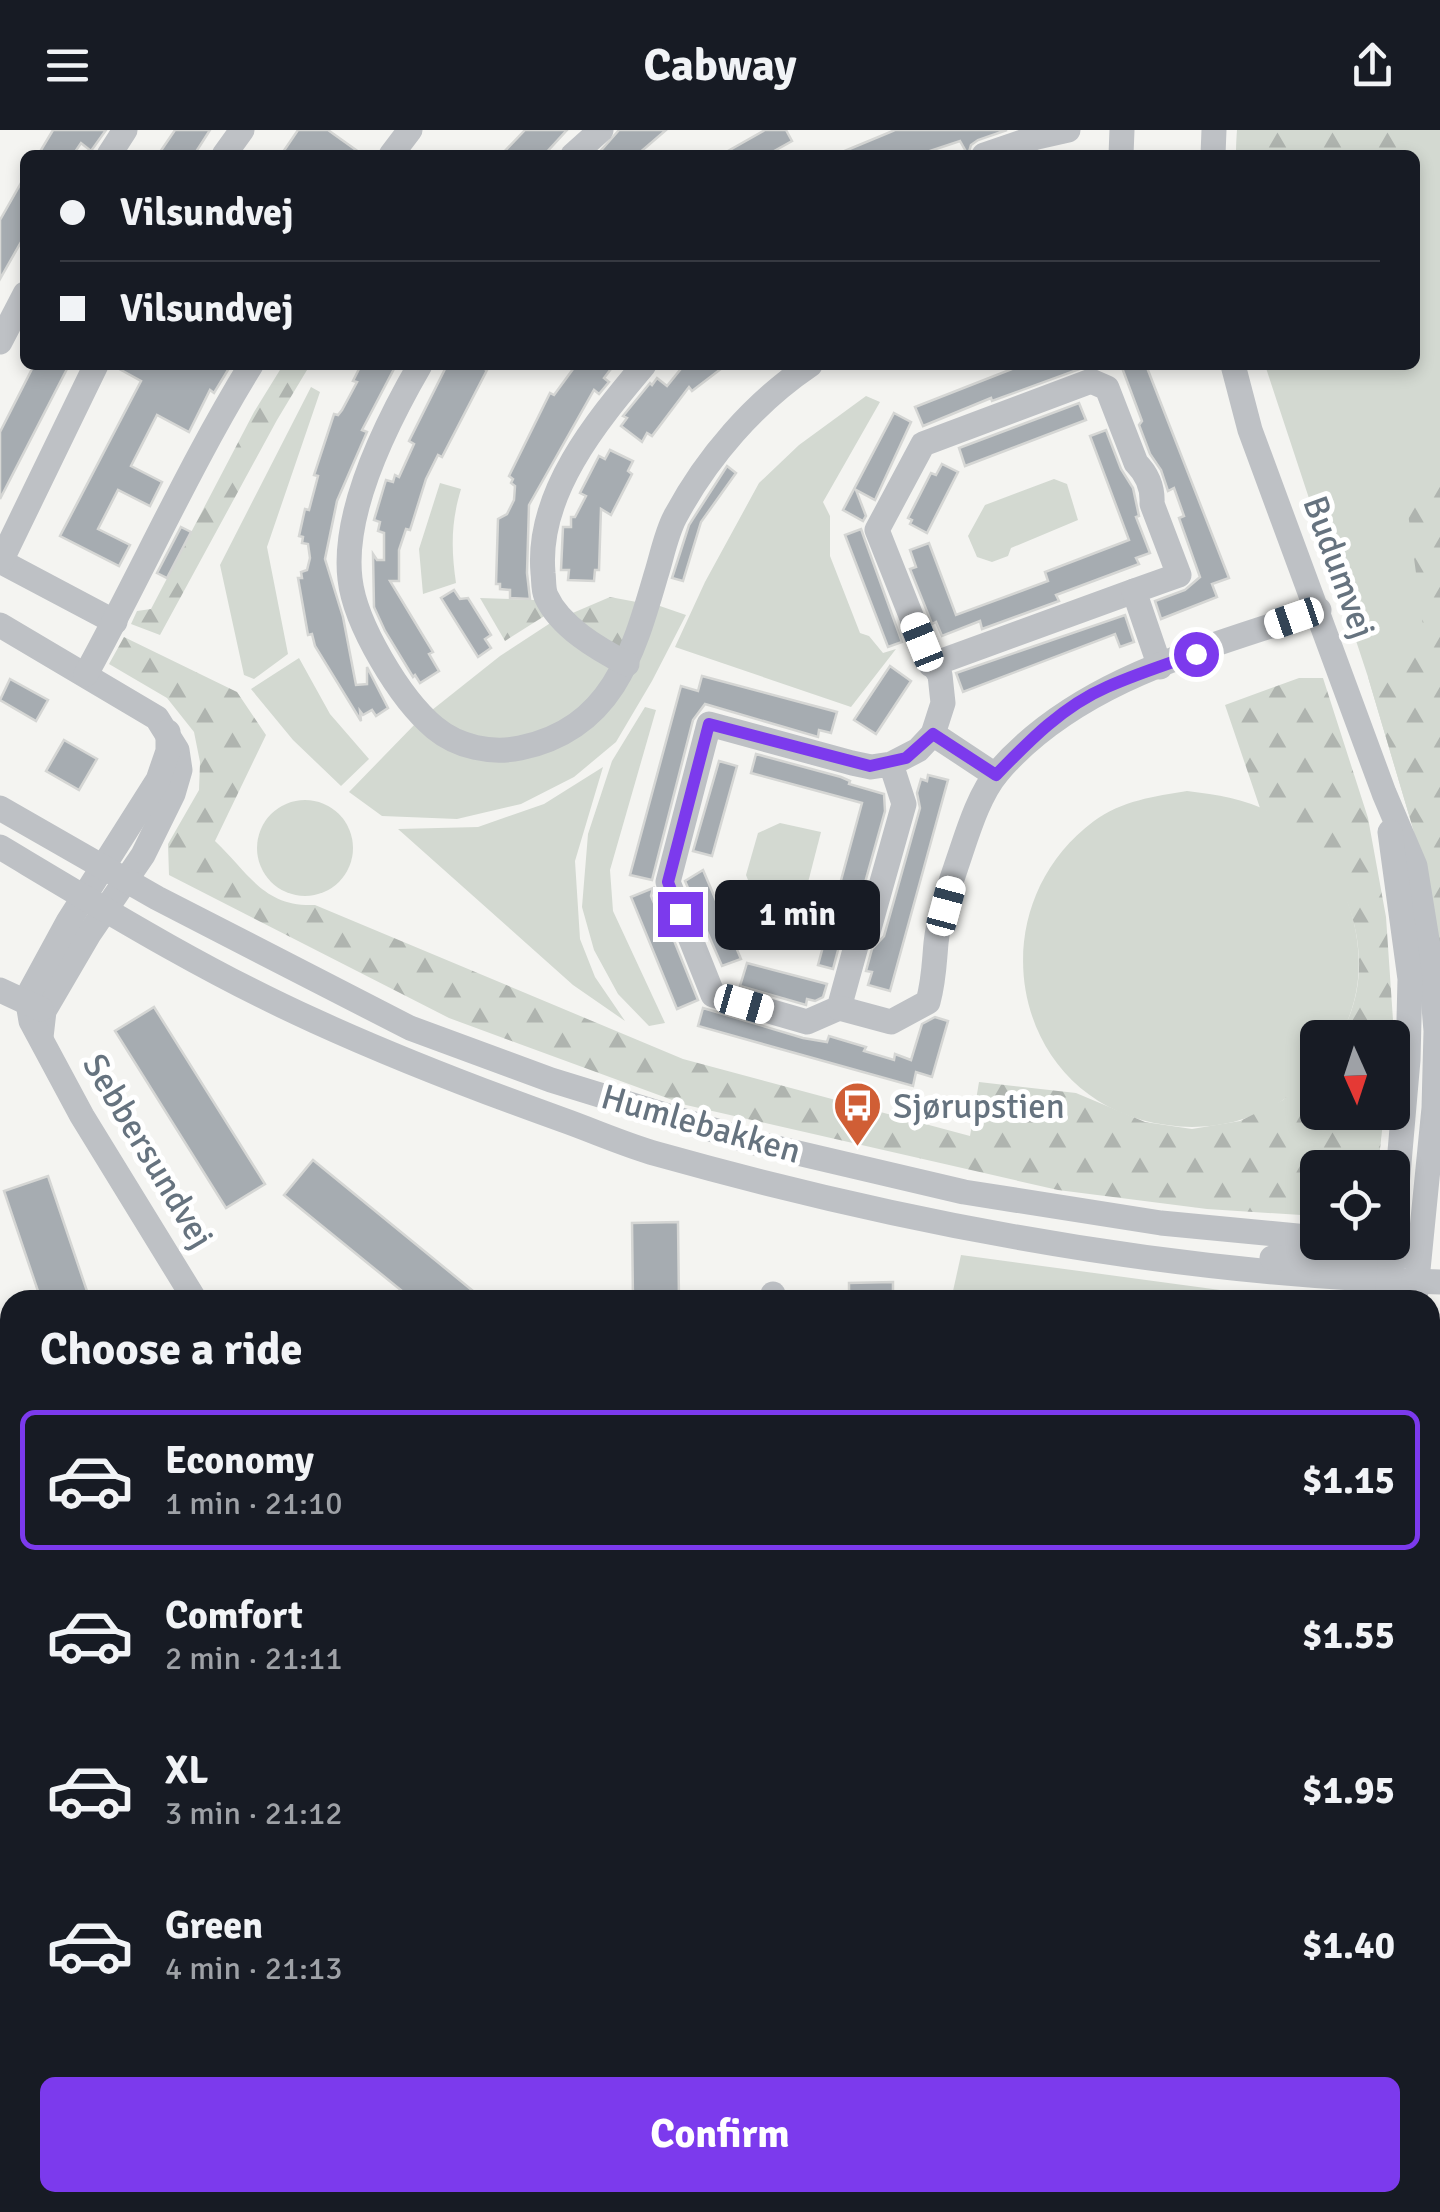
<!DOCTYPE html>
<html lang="en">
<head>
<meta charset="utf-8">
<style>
	:root { --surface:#171b24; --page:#242831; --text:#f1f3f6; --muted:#9ea1a6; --line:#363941; --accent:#7c3aed }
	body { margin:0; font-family:Signika,sans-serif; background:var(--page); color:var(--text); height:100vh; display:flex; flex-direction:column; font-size:38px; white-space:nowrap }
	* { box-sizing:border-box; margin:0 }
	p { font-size:32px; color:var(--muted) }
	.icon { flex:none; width:55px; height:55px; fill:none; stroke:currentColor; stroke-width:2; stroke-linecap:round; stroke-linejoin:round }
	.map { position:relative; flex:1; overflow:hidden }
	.sheet { position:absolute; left:0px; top:1160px; width:1440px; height:922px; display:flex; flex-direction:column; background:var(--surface); border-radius:30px 30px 0 0; box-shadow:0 5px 15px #0003 }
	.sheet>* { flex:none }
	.top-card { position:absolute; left:20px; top:20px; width:1400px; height:220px; border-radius:15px; box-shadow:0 5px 15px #0003; display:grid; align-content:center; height:220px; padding:0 40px; background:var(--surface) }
	.needle { width:65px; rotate:177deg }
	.buttons { position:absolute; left:1300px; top:890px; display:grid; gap:20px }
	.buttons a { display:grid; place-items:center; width:110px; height:110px; border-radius:15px; background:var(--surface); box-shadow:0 5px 15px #0003; font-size:50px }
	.end { position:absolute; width:45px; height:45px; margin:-22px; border:12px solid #7c3aed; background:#fff; box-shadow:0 0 0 5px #fff }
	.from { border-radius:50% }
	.bubble { position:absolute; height:70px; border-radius:15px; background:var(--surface); box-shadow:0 5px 15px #0003; font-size:32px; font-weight:700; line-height:70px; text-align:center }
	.car { position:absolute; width:30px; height:60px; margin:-30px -15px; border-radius:12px; box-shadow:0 0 8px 2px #0007; background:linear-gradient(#fff 24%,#345 0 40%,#fff 0 76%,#345 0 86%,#fff 0) }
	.top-card b { display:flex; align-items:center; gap:35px; height:95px; font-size:38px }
	.top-card b+b { border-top:2px solid var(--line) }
	.top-card i { width:25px; height:25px; background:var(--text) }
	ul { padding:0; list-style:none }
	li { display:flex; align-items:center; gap:30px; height:140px; margin:0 20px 15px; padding:0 20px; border:5px solid transparent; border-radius:15px }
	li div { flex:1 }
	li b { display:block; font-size:38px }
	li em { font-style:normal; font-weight:700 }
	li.active { border-color:var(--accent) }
	li>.icon { width:90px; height:90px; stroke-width:1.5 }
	h2 { padding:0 40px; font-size:45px; line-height:120px }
	.button { display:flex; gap:20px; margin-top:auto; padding:20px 40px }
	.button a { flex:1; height:115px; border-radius:15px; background:var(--accent); color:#fff; font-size:40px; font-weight:700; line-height:115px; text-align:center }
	header { display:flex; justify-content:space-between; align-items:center; height:130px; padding:0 40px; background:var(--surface); font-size:45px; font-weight:700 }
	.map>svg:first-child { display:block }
</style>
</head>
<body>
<header><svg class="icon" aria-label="menu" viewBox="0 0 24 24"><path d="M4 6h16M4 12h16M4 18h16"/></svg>Cabway<svg class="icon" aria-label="share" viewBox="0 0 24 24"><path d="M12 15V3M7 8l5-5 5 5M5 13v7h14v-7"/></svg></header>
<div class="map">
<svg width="1440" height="2082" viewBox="0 0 1440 2082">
	<defs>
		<pattern id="forest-firs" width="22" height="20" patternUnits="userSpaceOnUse" patternTransform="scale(2.5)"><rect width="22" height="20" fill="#d3d9d1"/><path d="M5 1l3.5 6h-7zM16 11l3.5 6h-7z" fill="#afb4af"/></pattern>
	</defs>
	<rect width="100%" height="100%" fill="#f4f4f1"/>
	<g fill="#d3d9d1">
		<path d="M1237 0H1440V824L1423 732 1368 547 1265 235H1415V25H1236Z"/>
		<path d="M311 257 320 262 267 417 288 524 254 549 244 545 220 435Z"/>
		<path d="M866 266 880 272 823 372 830 386V426L860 503 869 506 883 523 896 519 851 577 675 517 705 452 759 353 799 315Z"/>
		<path d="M1054 349 1067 354 1078 390 1011 418 1008 426 992 432 977 427 968 406 985 375Z"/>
		<path d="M440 353 461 359C451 392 451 419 456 453L423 464 419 419Z"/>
		<path d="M657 475 686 485 652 551 616 612 574 647 521 674 457 689 382 686 349 662 417 592 437 610 555 616Z"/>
		<path d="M555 490 613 540 601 563 542 609 472 612 427 584 500 526Z"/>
		<path d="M299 528 330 584 369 629 341 656 293 610 251 559Z"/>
		<path d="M645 577 656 580 610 740 613 781 665 893 649 896 618 864 594 820 582 777 588 704 612 631Z"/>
		<path d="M603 637 575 731 580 809 595 847 625 891 573 855 398 699 478 697 544 674Z"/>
		<path d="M1187 661C1219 665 1247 669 1276 685 1350 724 1383 836 1339 907L1318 908 1317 940C1306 950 1296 962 1283 970 1249 993 1206 1001 1167 995 1013 975 973 781 1094 691 1121 671 1155 666 1187 661Z"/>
		<circle cx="305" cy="718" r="48"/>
		<path d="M780 693 821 702 804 768 763 788 746 745 758 703Z"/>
		<path d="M961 1125 1294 1170H951Z"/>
		<path d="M0 1210 10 1230V1541L0 1534Z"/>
		<path d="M10 1548V1686L0 1687V1561Z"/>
		<path d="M190 2072H386L391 2082H188L193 2079Z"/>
	</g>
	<g fill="url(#forest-firs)">
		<path d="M1237 0H1440V1L1377 25H1236Z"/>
		<path d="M283 235H310L277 290 160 505 131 494 137 481 151 479 254 282Z"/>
		<path d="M1440 340V824L1423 732 1368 547 1426 518 1408 383 1427 348Z"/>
		<path d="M610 467 642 473 629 514 616 520 568 485Z"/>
		<path d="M480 468 535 470 546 485 505 511Z"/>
		<path d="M124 507 237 562 266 605 215 711C249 743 263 777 315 775L683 929 970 1006 979 952 1076 963 1145 992 1192 999 1240 991 1283 970 1317 940 1318 982 1384 983 1378 1037 1318 1038 1317 1086 1207 1079 1058 1060 686 975 449 888 169 745 168 714 199 660 200 632 194 602 167 568 109 534Z"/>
		<path d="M1299 548H1323L1368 688 1386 787 1393 890 1391 907H1339C1388 827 1342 713 1260 678L1225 575Z"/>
	</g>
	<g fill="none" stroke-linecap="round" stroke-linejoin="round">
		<path stroke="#b7c0c5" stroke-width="6" d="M0 1294 8 1302 10 1311"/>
	</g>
	<g fill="#a6acb1" stroke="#d5d6d4" stroke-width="2.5">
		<path d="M53 0H106L91 21 81 13 73 25H38Z"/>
		<path d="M175 0H210L194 25H158Z"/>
		<path d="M298 0H328L363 25H281Z"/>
		<path d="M525 0H567L544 25H501Z"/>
		<path d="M619 0H666L637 25H597Z"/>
		<path d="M765 0H786L792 11 767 25H721Z"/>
		<path d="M895 0H1007L978 10 971 15 968 25 960 11 918 25H835Z"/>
		<path d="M25 46V105L0 149V90Z"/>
		<path d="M34 235H69L0 369V302Z"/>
		<path d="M112 235H231L214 263 210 260 189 302 157 285 131 336 162 352 150 376 118 360 98 399 130 415 119 436 60 406 141 251Z"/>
		<path d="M361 235H396L362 300 367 302 337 371 325 429 343 487 356 555 367 554V537L388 578 376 586 372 580 363 585 360 581 361 591 315 516 312 504 308 505 298 448H302L301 442 307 440 310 428 308 414 302 413 303 407 299 406 305 379 309 380 318 346 314 345 334 284 338 285 342 280 357 252 353 251Z"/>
		<path d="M447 235H476L487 240 442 327 438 325 426 349 410 400 406 399 399 420V451H390L433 522 429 524 439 541 420 553 415 545 413 547 385 501 374 477 373 424 377 430H384V403L378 401 380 392 374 390 386 350 393 352 395 345 399 347 414 314 409 311Z"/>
		<path d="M576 235H614L604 248 609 252 599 264 594 260 529 375 527 443 530 469 510 468V460L500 459V454H496L498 389 507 384 514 370 515 356 511 353 513 349 509 346 550 263 554 265Z"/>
		<path d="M684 235H726L692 261 689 257 652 306 647 303 642 312 621 296 627 288 623 286 650 253 652 255 657 248 667 256Z"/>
		<path d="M1022 235H1088V236L992 271 991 268 923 296 915 277Z"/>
		<path d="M1121 235H1146L1229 448 1212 454 1217 467 1161 489 1155 471 1185 460 1200 447 1179 388 1184 386 1174 358 1168 361 1161 340 1150 324 1139 295 1142 291Z"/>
		<path d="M1079 273 1086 290 965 336 959 318Z"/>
		<path d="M894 283 911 292 875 370 856 360 866 386 863 391 843 380Z"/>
		<path d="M1106 300 1121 339 1133 358 1139 386 1136 387 1150 423 1136 428 1139 434 1056 465 1059 471 982 499 980 491 942 506 936 492 932 494 910 439 916 437 910 420 929 413 956 485 1048 451 1045 442 1129 410 1090 306Z"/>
		<path d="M610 320 633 331 628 341 632 344 611 385 601 379 599 440H595L594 451 568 450 569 440H561L563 397H571V387H575L586 366 580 363 599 326 605 329Z"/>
		<path d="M942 334 958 342 927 403 910 394 912 390 908 388 931 343 936 345Z"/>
		<path d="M727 336 736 343 701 392 683 451 672 448 689 395Z"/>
		<path d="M181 397 191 402 167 448 157 443Z"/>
		<path d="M861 399 902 512 888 517 845 405Z"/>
		<path d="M454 460 460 469 468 468 491 505 485 509 491 518 478 527 441 468Z"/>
		<path d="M1125 485 1134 512 1120 517 1115 504 963 562 956 543Z"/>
		<path d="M890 536 911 551 876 604 854 590Z"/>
		<path d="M702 546 837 582 831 603 819 600 818 607 705 574 693 590 652 750 630 745 681 556 698 561Z"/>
		<path d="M10 549 48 570 36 591 0 570Z"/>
		<path d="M64 610 97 629 79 660 46 641Z"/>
		<path d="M756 624 841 647 850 651 849 654 884 664 885 681 854 792 842 805 833 839 818 835 862 673 751 643Z"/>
		<path d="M719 631 737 636 712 726 693 721Z"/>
		<path d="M928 645 948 650 890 861 868 855 872 842 866 841 872 819 884 806 920 678 917 663 921 649 927 651Z"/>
		<path d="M703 740 741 829 722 836 685 751Z"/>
		<path d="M653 758 651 766 665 799 669 798 698 870 677 879 631 767Z"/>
		<path d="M747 833 827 854 823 867 815 871 807 869 806 875 740 856Z"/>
		<path d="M154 877 265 1054 226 1078 115 901Z"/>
		<path d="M703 878 803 908 827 912 829 906 866 917 864 921 894 930 895 924 911 930 922 894 935 887 948 891 932 947 916 942 913 956 698 896Z"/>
		<path d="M313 1030 484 1170H413L284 1065Z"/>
		<path d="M48 1046 90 1170H41L4 1061Z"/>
		<path d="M678 1092 679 1170H633L632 1093Z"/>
		<path d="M893 1152V1170H849V1153Z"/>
	</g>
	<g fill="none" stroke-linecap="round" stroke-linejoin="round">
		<g stroke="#bec1c5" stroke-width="25">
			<path d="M109 25 125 0"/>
			<path d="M224 25 242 0"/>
			<path d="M391 25 410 0"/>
			<path d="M573 25 601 0"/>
			<path d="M984 25 1037 7 1068 0"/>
			<path d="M1121 25 1122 0"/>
			<path d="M1213 25 1214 0"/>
			<path d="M0 212 25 164"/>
			<path d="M420 235C387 292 342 382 350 449 355 494 400 569 435 598 458 617 491 624 520 618 612 599 633 524 656 445 662 426 666 404 675 387 707 327 754 273 810 235"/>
			<path d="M1233 235 1250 300 1384 663 1415 736 1430 828 1436 901 1434 978 1415 1170"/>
			<path d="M0 431 115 492"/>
			<path d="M1 431 96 235"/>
			<path d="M0 495 157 588 177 620 180 640 173 664 143 725 89 804 44 881 41 907"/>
			<path d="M627 534C598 519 560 497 546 466 543 459 544 450 543 443 536 364 596 292 644 235"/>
			<path d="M931 535 1134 461"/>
			<path d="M86 544C142 442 190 334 251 235"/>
			<path d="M168 602V621L158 650 68 792 31 860 28 873 31 891 82 986 195 1170"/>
			<path d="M891 634 871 637 852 633 709 594 668 752 713 865 807 892 839 878 858 809 868 802 904 674 891 634 918 620 933 604"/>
			<path d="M995 645 933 604 943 573 940 545 925 521 877 400 923 314 1091 251 1107 258 1136 333C1147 344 1153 358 1152 374L1179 445 1134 461 1160 537"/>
			<path d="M0 678 157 768 410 898 551 950 759 1014 964 1062 1161 1093 1318 1108"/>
			<path d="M0 717C102 778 206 842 315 891 396 928 479 960 563 990 594 1001 625 1015 657 1024 910 1095 1177 1145 1440 1152"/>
			<path d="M0 860 41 879"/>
			<path d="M839 878 891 892 928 872C934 850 934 835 936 813 939 784 951 752 960 725 969 698 980 663 998 642 1078 549 1207 518 1319 480"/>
			<path d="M1272 1128 1391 1130 1406 1125"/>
			<path d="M773 1164V1170"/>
			<path d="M1387 1170 1408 930 1410 849 1390 702"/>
			<path d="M0 1798H10"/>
			<path d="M0 1829 10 1825"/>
			<path d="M1430 1988 1440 1989"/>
			<path d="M606 2072 612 2082"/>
			<path d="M1411 2072 1417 2082"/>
			<path d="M0 2073 10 2069"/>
			<path d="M100 2082 115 2072"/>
			<path d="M1026 2082 1031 2072"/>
			<path d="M1137 2082 1139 2072"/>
			<path d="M1355 2082 1375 2072"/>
		</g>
	</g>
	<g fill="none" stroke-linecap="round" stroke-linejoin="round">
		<path stroke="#7c3aed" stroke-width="12" d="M680 784 668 752 709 594 870 636 906 628 933 604 996 645C1029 611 1063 576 1107 557 1136 544 1167 534 1196 524"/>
	</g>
	<defs>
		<symbol id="bus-pin" viewBox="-11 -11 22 30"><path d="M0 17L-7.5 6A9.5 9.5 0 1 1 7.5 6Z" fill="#d05e35" stroke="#fff"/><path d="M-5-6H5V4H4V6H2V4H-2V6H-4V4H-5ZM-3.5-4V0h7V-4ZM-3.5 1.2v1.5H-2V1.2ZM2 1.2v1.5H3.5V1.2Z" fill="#fff"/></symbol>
	</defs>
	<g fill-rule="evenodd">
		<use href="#bus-pin" x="830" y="948" width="55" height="75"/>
	</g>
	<g text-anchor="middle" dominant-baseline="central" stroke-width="10" stroke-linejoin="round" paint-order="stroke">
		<g font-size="35" fill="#66737f" stroke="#fff">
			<text transform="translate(1339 437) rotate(70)">Budumvej</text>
			<text transform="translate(701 994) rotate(16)">Humlebakken</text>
			<text transform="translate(148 1021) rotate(59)">Sebbersundvej</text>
		</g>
		<g font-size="35" fill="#66737f" stroke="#fff" text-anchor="start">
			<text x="893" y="976">Sjørupstien</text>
		</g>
	</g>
</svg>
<div class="buttons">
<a><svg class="needle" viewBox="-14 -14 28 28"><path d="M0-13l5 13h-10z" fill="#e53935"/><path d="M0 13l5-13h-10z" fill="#9ea1a6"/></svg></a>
<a><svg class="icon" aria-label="locate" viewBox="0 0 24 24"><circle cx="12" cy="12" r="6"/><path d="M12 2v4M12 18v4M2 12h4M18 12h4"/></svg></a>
</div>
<i class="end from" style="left:1196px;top:524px"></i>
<i class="end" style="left:680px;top:784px"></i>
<div class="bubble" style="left:715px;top:750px;width:165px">1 min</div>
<i class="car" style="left:1294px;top:488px;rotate:251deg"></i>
<i class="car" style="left:922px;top:512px;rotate:338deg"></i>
<i class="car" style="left:946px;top:776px;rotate:15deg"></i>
<i class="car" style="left:744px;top:874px;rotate:106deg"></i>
<div class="top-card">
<b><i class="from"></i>Vilsundvej</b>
<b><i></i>Vilsundvej</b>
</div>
<section class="sheet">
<h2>Choose a ride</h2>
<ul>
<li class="active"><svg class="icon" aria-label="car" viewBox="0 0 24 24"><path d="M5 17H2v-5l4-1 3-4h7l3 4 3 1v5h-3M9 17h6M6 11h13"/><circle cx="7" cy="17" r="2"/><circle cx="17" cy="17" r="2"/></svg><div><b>Economy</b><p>1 min · 21:10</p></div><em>$1.15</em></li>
<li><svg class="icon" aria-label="car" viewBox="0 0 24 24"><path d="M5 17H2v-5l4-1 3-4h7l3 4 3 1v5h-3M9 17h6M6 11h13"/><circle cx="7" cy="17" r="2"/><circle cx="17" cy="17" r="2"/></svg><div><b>Comfort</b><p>2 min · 21:11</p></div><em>$1.55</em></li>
<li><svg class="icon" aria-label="car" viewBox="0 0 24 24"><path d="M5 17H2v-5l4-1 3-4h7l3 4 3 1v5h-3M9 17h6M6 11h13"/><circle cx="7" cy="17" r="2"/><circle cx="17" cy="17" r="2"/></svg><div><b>XL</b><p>3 min · 21:12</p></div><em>$1.95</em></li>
<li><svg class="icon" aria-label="car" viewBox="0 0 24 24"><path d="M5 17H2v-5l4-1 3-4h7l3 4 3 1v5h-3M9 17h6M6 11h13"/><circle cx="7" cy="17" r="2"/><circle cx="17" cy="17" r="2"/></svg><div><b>Green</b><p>4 min · 21:13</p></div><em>$1.40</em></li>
</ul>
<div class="button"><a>Confirm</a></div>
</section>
</div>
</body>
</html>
